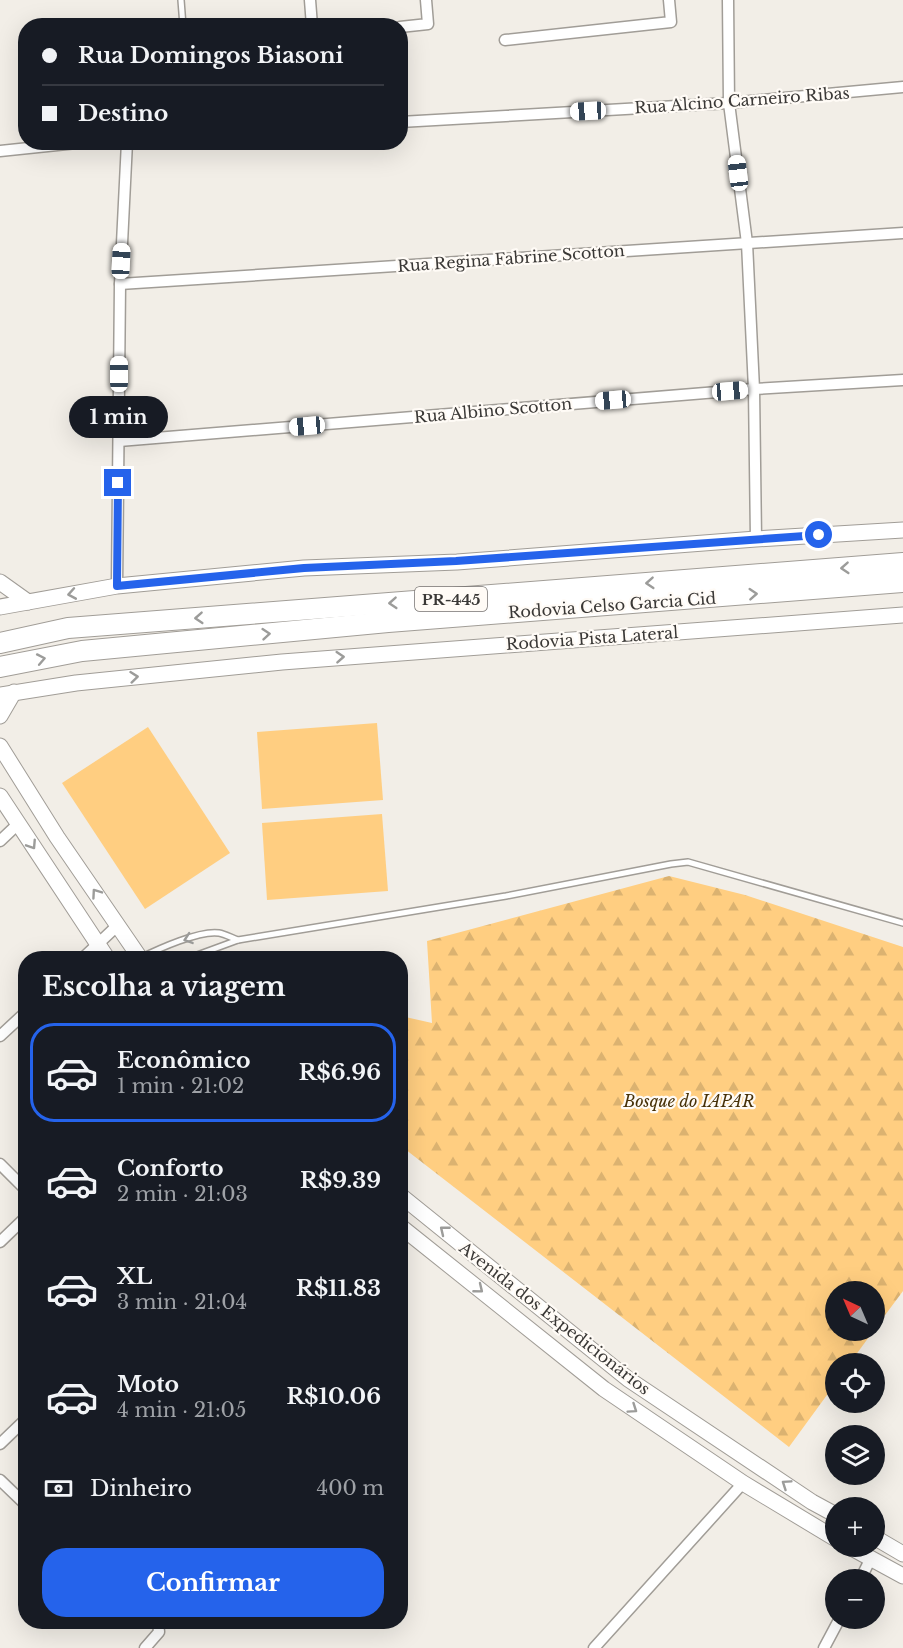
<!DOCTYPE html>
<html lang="pt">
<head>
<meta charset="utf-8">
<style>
	:root { --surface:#171b24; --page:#20242c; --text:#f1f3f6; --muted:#9ea1a6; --line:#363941; --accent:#2563eb }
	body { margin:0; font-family:"Libre Baskerville",serif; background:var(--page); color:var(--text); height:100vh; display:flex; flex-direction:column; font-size:22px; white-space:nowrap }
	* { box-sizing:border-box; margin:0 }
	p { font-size:20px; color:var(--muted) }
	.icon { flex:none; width:33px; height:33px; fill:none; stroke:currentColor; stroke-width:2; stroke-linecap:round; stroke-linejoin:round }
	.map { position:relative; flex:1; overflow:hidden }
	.details { position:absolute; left:18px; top:951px; width:390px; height:678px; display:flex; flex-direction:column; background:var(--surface); border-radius:24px; box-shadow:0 6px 24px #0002 }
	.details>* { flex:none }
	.banner { position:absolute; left:18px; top:18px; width:390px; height:132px; border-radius:24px; box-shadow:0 6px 24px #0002; display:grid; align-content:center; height:132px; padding:0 24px; background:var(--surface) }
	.needle { width:39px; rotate:316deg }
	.buttons { position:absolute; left:825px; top:1281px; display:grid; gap:12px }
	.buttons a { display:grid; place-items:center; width:60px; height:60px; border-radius:50%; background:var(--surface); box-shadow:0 6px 24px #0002; font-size:30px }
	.end { position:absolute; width:27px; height:27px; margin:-14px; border:8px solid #2563eb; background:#fff; box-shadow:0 0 0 3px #fff }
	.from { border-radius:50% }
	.bubble { position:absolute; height:42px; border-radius:21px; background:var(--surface); box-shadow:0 6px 24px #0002; font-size:20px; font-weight:700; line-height:42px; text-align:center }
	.car { position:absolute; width:18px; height:36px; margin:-18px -9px; border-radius:8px; box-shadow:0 0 4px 2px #0007; background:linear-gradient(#fff 24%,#345 0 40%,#fff 0 76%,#345 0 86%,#fff 0) }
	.banner b { display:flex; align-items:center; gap:21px; height:57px; font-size:22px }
	.banner b+b { border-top:2px solid var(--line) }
	.banner i { width:15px; height:15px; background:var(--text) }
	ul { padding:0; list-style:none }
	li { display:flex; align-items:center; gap:18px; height:99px; margin:0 12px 9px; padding:0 12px; border:3px solid transparent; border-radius:24px }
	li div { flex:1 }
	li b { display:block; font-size:22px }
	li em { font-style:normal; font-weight:700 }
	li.on { border-color:var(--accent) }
	li>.icon { width:54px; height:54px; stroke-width:1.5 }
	h2 { padding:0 24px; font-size:27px; line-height:72px }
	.pay { display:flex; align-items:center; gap:15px; height:66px; padding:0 24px; font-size:22px }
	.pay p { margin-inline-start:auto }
	.cta { display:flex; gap:12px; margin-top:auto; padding:12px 24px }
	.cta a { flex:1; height:69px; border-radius:24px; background:var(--accent); color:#fff; font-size:24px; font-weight:700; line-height:69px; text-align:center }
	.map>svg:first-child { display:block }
</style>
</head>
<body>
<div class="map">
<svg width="903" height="1648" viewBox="0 0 903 1648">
	<defs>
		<pattern id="forest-firs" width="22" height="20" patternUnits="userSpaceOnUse" patternTransform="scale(1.5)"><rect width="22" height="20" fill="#ffce81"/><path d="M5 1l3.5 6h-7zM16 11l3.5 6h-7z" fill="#dbb270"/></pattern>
	</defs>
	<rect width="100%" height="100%" fill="#f2eee7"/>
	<path fill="url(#forest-firs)" d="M669 876 745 895 903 947V1291L874 1330V1292H836V1330H874L850 1363 836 1364 835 1384 789 1447 401 1146V1016L432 1023 427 941Z"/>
	<g fill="#ffce81">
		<path d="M377 723 383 800 262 809 257 732Z"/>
		<path d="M148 727 230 853 145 909 62 783Z"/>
		<path d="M382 814 388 891 267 900 262 823Z"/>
	</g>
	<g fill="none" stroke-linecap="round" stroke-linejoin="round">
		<defs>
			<g id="lane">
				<path d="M181 0 183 26"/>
				<path d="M140 958C158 949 200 930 219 933 225 934 232 938 238 940"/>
				<path d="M189 958 238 940 506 896 671 864 688 862 903 923"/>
			</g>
			<g id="street">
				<path d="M310 0 312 26"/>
				<path d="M728 0 729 103 747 243 754 389 756 539"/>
				<path d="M400 27 428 24 426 0"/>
				<path d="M505 40 671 22 669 0"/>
				<path d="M400 122 729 103 903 87"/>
				<path d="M0 151 86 142"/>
				<path d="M120 284 903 233"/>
				<path d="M119 441 754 389 903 380"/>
				<path d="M117 586 120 284 127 142"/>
				<path d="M0 841 18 824"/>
				<path d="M83 958 118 925"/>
				<path d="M0 1036 26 1012"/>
				<path d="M0 1164 26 1190"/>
				<path d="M0 1242 26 1217"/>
				<path d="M0 1444 26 1419"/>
				<path d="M0 1480 26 1505"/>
				<path d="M860 1580 871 1558"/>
				<path d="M145 1648 159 1632 158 1622"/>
				<path d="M594 1648 743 1483"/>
				<path d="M824 1648 840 1618"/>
			</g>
			<g id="secondary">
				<path d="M0 582 28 602"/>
				<path d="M0 607 117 586 304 568 457 562 756 539 903 530"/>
				<path d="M0 695 76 683 282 662 903 615"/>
				<path d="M0 716 14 692"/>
				<path d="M0 746 57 837 140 958"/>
				<path d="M0 796 107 958"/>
				<path d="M400 1195 628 1379 812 1502 836 1515"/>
				<path d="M400 1226 604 1389 743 1483 836 1539"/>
				<path d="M874 1537 903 1554"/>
				<path d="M848 1546 903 1576"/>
			</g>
			<g id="highway">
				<path d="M0 643 68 628 903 563"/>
				<path d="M0 667 82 651 388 622 903 582"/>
			</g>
		</defs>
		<use href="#lane" stroke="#a19d97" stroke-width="8"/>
		<use href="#street" stroke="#a19d97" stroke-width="13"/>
		<use href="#secondary" stroke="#a19d97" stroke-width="17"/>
		<use href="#highway" stroke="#a19d97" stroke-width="22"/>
		<use href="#lane" stroke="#fff" stroke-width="5"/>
		<use href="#street" stroke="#fff" stroke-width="10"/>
		<use href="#secondary" stroke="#fff" stroke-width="15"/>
		<use href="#highway" stroke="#fff" stroke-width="20"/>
	</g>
	<defs><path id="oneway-chevron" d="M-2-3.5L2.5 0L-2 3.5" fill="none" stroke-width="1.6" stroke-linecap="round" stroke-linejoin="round" transform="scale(1.5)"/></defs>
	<g stroke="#9c9c9a">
		<use href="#oneway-chevron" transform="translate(845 568) rotate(176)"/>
		<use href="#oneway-chevron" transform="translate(650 583) rotate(176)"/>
		<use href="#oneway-chevron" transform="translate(72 594) rotate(170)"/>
		<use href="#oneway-chevron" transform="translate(753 594) rotate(-4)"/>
		<use href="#oneway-chevron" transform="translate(393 603) rotate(176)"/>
		<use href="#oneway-chevron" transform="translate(199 618) rotate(176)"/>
		<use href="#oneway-chevron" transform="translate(266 634) rotate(-5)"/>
		<use href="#oneway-chevron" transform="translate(340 657) rotate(-4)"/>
		<use href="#oneway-chevron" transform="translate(41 659) rotate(-11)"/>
		<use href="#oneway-chevron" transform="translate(134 677) rotate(-6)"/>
		<use href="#oneway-chevron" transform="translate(32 845) rotate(57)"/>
		<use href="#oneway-chevron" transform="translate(96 893) rotate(-125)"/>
		<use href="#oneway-chevron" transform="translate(188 939) rotate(161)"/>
		<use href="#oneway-chevron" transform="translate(444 1230) rotate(-141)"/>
		<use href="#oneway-chevron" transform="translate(479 1289) rotate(39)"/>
		<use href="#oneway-chevron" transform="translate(633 1409) rotate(34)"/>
		<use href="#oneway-chevron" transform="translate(786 1484) rotate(-146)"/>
	</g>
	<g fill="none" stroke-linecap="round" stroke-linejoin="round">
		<path stroke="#2563eb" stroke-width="8" d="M118 483 117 586 304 568 456 561 819 535"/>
	</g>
	<g text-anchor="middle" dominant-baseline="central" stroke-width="4.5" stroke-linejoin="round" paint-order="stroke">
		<rect fill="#fffbf6" stroke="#757270" stroke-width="1.5" x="415" y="587" width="72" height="24" rx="4.5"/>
		<g font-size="15" font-weight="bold" fill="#3a3836">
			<text x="451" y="599">PR-445</text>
		</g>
		<g font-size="16" fill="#3a3836" stroke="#fffbf6">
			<text transform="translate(742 100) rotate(-4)">Rua Alcino Carneiro Ribas</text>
			<text transform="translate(511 258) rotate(-4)">Rua Regina Fabrine Scotton</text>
			<text transform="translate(493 410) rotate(-5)">Rua Albino Scotton</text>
			<text transform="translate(612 605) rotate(-4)">Rodovia Celso Garcia Cid</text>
			<text transform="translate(592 638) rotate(-4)">Rodovia Pista Lateral</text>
			<text transform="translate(555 1318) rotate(38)">Avenida dos Expedicionários</text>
		</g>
		<g font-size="16" font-style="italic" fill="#473108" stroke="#fffbf6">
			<text x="689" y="1101">Bosque do IAPAR</text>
		</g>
	</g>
</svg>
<div class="buttons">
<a><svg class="needle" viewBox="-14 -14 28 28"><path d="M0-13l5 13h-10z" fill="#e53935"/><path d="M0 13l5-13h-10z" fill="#9ea1a6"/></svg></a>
<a><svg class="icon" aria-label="locate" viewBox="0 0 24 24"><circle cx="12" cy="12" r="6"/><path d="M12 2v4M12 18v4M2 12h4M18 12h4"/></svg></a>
<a><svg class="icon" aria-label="layers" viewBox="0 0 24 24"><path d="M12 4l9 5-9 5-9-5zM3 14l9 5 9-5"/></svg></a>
<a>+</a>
<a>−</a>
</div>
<i class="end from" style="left:819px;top:535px"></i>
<i class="end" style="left:118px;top:483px"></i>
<div class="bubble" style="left:69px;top:396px;width:99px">1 min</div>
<i class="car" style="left:588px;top:111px;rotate:267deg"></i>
<i class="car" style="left:738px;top:173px;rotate:353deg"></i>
<i class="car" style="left:121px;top:261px;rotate:3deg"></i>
<i class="car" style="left:119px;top:374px;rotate:0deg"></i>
<i class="car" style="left:730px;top:391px;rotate:85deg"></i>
<i class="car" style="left:613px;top:400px;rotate:265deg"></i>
<i class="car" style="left:307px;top:426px;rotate:265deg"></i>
<div class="banner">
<b><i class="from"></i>Rua Domingos Biasoni</b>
<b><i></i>Destino</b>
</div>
<section class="details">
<h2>Escolha a viagem</h2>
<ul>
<li class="on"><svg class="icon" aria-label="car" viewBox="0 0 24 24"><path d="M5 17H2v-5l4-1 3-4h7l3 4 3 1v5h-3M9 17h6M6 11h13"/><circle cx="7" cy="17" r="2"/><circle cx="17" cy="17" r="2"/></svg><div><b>Econômico</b><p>1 min · 21:02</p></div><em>R$6.96</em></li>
<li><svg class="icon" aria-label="car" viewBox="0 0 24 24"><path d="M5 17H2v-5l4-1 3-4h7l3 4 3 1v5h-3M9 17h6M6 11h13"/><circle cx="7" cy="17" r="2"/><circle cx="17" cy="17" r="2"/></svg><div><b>Conforto</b><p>2 min · 21:03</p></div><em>R$9.39</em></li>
<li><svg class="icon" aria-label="car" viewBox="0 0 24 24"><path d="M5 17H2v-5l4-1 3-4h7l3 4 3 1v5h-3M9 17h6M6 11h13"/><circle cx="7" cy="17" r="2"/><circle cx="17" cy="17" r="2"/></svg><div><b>XL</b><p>3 min · 21:04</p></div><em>R$11.83</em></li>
<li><svg class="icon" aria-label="car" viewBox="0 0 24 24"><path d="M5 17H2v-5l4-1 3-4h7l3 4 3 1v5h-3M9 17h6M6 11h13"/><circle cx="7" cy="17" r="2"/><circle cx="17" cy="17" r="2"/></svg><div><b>Moto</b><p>4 min · 21:05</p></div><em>R$10.06</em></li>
</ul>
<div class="pay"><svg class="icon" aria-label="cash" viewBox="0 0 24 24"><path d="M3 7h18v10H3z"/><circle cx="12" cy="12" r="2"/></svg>Dinheiro<p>400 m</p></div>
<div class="cta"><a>Confirmar</a></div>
</section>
</div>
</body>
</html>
